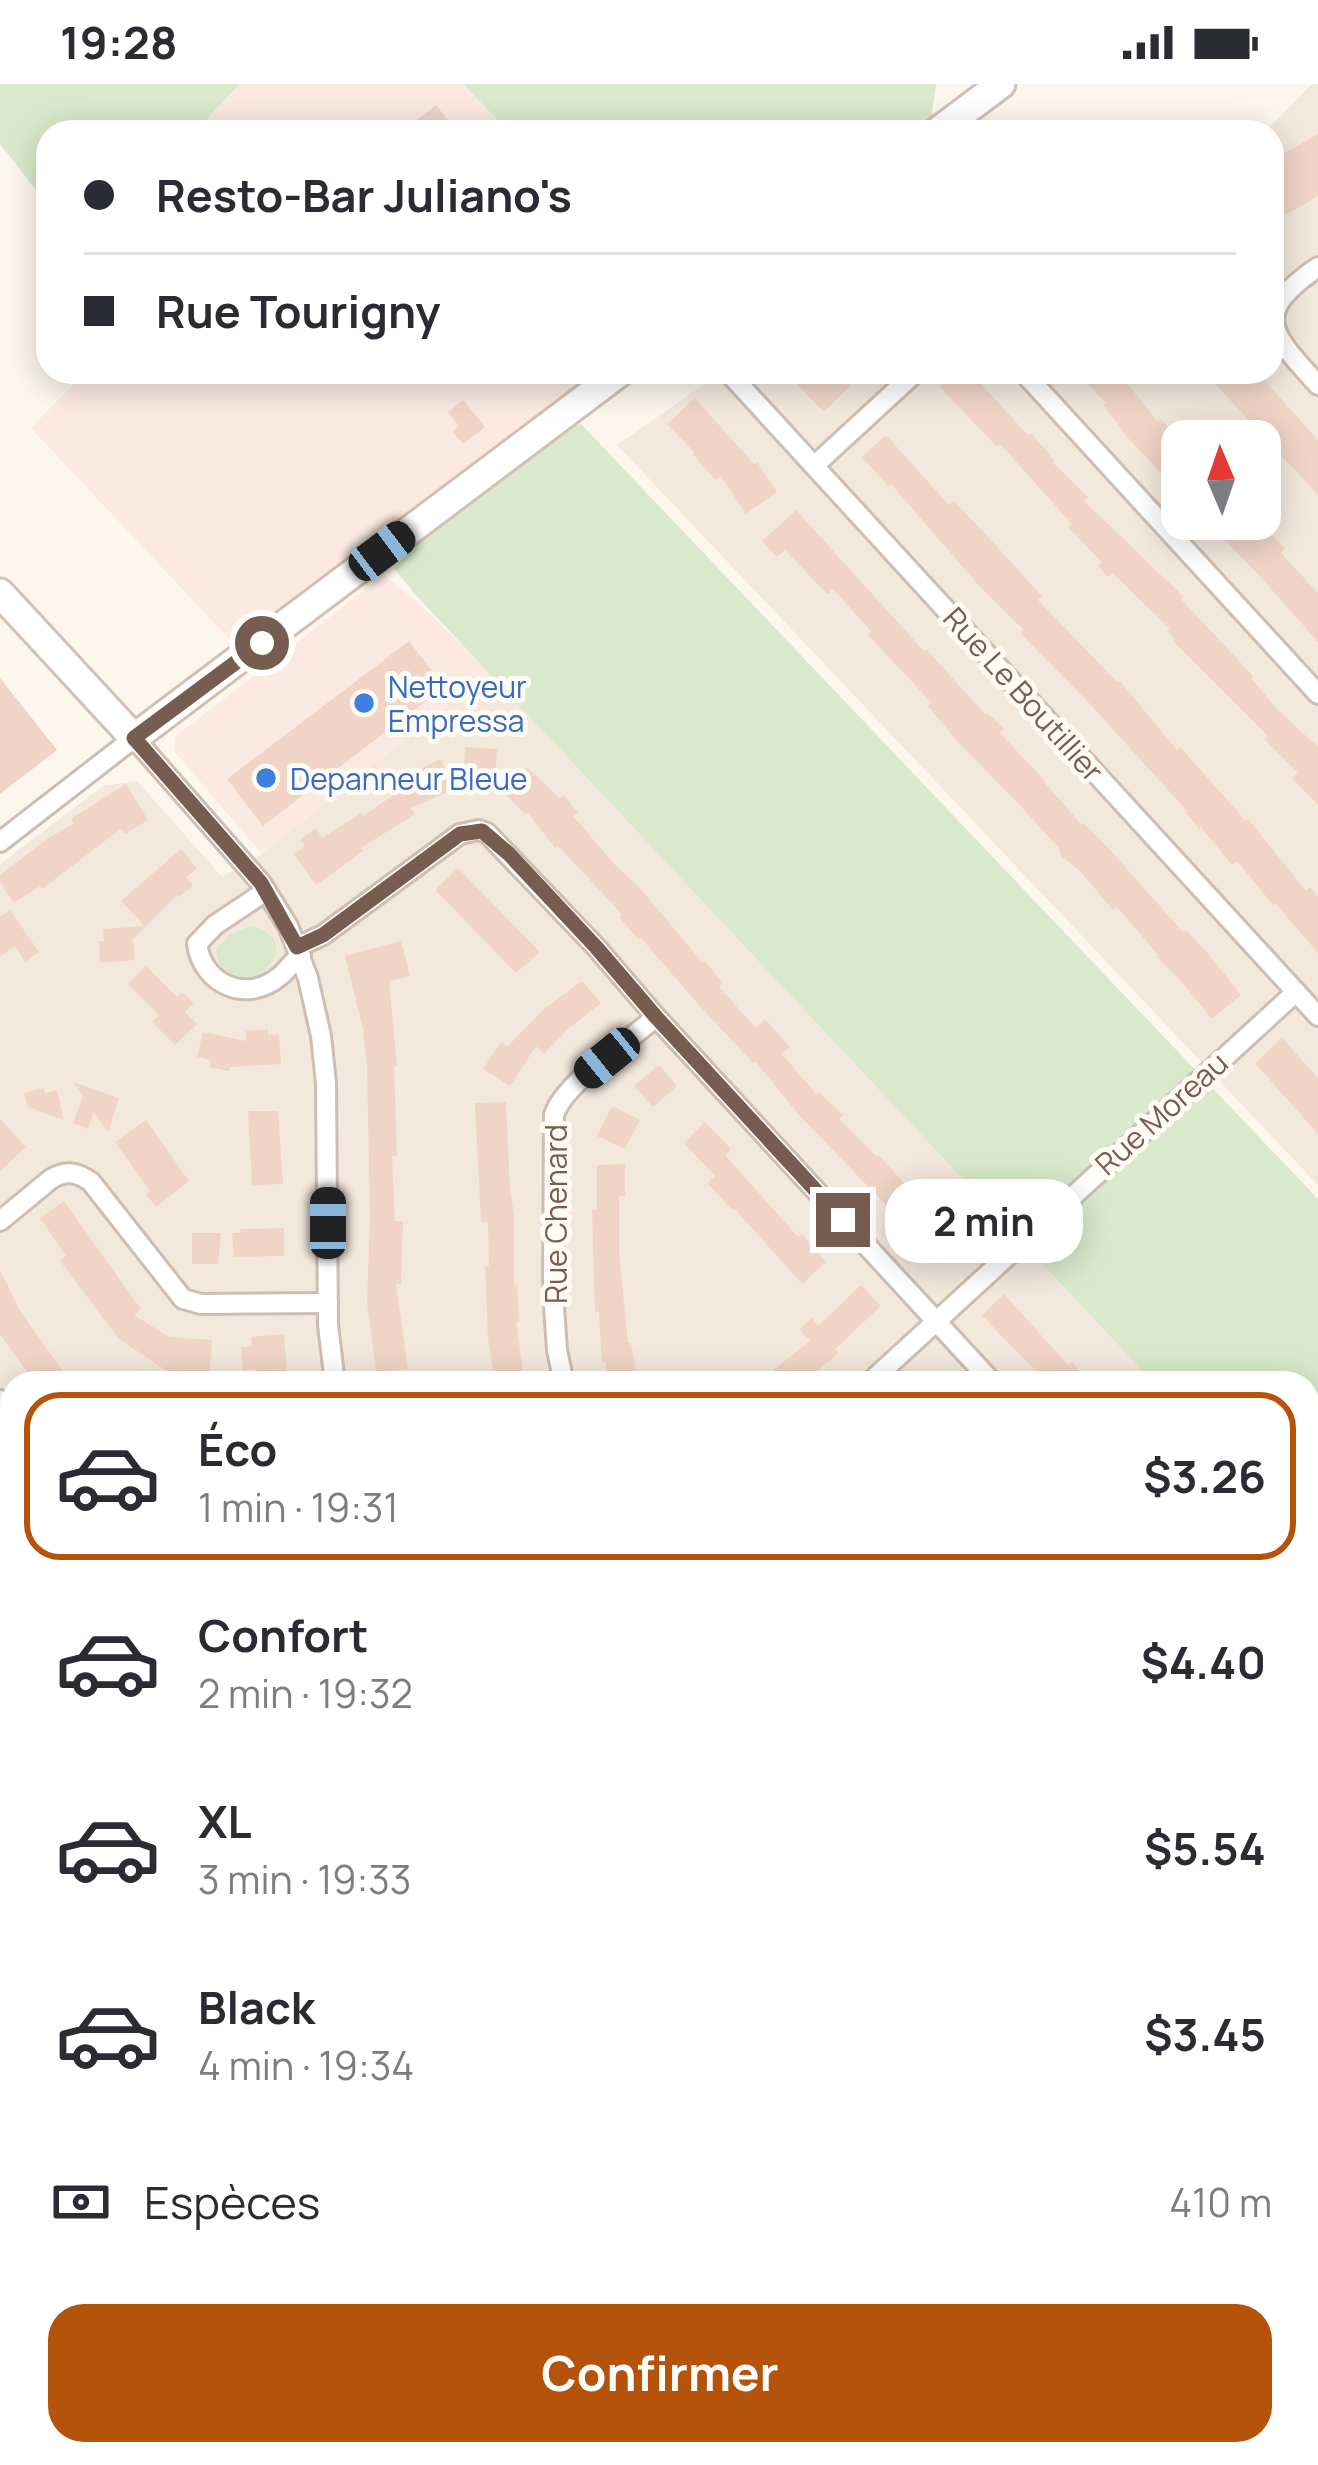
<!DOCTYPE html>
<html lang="fr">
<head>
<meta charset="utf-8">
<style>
	:root { --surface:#fff; --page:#f2f2f3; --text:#2b2b33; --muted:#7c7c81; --line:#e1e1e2; --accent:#b45309 }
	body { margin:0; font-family:Manrope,sans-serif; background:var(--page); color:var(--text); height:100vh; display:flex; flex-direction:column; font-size:45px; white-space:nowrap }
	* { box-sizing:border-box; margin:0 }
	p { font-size:39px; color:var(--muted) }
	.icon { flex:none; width:66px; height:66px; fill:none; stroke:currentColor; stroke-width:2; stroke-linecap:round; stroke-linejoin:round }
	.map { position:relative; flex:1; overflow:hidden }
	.sheet { position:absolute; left:0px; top:1287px; width:1320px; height:1095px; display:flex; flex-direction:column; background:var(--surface); border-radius:36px 36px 0 0; box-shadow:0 6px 30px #0003 }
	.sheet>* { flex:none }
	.hud { position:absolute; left:36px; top:36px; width:1248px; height:264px; border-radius:36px; box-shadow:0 6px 30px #0003; display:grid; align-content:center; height:264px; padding:0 48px; background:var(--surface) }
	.needle { width:78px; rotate:358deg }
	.buttons { position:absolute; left:1161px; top:336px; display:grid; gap:24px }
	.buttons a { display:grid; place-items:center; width:120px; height:120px; border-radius:24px; background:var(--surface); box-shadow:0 6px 30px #0003; font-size:60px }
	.end { position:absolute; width:54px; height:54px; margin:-27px; border:15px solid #775d50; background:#fff; box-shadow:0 0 0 6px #fff }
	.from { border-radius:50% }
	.bubble { position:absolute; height:84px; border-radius:36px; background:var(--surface); box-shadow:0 6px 30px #0003; font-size:39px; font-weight:700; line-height:84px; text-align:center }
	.car { position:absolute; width:36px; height:72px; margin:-36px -18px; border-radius:15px; box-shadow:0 0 9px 3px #0007; background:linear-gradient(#222 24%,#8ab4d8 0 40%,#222 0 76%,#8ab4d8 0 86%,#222 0) }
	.hud b { display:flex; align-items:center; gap:42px; height:114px; font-size:45px }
	.hud b+b { border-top:3px solid var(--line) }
	.hud i { width:30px; height:30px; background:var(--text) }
	ul { padding:21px 0 0; list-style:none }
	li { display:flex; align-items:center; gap:36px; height:168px; margin:0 24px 18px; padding:0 24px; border:6px solid transparent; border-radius:36px }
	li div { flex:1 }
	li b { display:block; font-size:45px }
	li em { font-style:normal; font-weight:700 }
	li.on { border-color:var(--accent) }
	li>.icon { width:108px; height:108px; stroke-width:1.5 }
	.pay { display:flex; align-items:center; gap:30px; height:132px; padding:0 48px; font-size:45px }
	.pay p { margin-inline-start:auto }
	.primary-button { display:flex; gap:24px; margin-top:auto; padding:24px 48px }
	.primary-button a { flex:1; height:138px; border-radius:36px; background:var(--accent); color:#fff; font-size:48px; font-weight:700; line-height:138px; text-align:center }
	.status { display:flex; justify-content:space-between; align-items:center; height:84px; padding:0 60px; background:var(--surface); direction:ltr }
	.status svg { height:33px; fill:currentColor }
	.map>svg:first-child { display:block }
</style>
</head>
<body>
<div class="status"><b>19:28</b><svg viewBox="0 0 49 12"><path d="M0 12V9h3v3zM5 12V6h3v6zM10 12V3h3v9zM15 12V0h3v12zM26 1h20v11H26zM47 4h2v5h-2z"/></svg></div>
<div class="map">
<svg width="1318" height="2381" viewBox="0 0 1318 2381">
	<rect width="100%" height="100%" fill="#fcf6ed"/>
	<g fill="#f3e8dc" fill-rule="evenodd">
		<path d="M1312 0H1318V1101L617 361 722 288H1272V48H1265ZM1182 357H1260V435H1182Z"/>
		<path d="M484 575 1157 1299H12V1533L0 1518V780L103 702 137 697 222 793 262 770Z"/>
		<path d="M1308 1462 1318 1472V2381H742L732 2370H1308Z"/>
	</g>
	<g fill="#fbe9e2">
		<path d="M239 0H463L509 48H194Z"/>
		<path d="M85 288H599L232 558 31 344Z"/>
		<path d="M384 491 421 521 490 589 262 770 175 668V653Z"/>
	</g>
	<g fill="#eee9e5">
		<path d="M0 1527 12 1542V2040L6 2038 0 2030Z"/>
		<path d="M259 2370H721L731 2381H267Z"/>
	</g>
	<g fill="#d8eacb">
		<path d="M0 0H239L195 48H48V121L0 60Z"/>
		<path d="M463 0H936L931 35 915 48H509Z"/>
		<path d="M581 340 1318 1115V1474L1308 1464V1299H1154L414 509 394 484 423 455 570 343Z"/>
		<path d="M253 842C320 864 223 933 216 865L231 849Z"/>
	</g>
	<g fill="#f0d5c6">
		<path d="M436 21 457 48H401Z"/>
		<path d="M1318 50V112L1272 139V76Z"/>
		<path d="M785 288H836L850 302 824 328Z"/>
		<path d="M955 288H970L1028 351 1031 349 1055 377 1053 379 1088 413 1084 417 1184 513 1181 515 1253 592 1251 594 1277 625 1318 663V721L1292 694 1298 689 1264 655 1268 652 1173 557 1175 555 1167 547 1170 545 1124 500 1112 489 1108 493 1098 482 1102 478 1068 443 1072 440 1000 360 997 363 939 302Z"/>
		<path d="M1077 288H1118L1158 338 1161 335 1182 357V411L1129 355 1103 321 1106 319Z"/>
		<path d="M1204 288H1257L1318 356V411Z"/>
		<path d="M695 314 754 380 757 378 777 408 746 430 721 392 715 396 693 370 694 368 667 340Z"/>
		<path d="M463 316 485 343 463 360 452 347 459 342 448 328Z"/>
		<path d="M886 351 949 421 954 417 989 454 1042 512 1038 516 1117 598 1119 596 1177 666 1180 663 1246 737 1248 735 1306 807 1310 803 1318 812V869L1275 819 1273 821 1237 777 1232 781 1201 743 1199 745 1185 728 1187 727 1091 621 1020 549 1024 546 980 503 891 400 888 402 862 373Z"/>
		<path d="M796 426 924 567 926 565 986 631 988 629 1004 645 1000 649 1046 698 1045 699 1082 741 1084 739 1111 767 1183 848 1186 846 1207 868 1241 911 1212 935 1179 895 1157 873 1159 872 1117 823 1113 826 1080 787 1061 772 1059 764 1015 716 958 658 928 622 932 619 868 551 871 547 833 505 827 510 785 466 777 473 762 457Z"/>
		<path d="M1204 435H1257L1285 465 1281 469 1318 509V558L1256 488Z"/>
		<path d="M409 557 444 603 263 742 227 695Z"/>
		<path d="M0 594 57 666 0 710Z"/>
		<path d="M465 663 497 665 495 703 463 701Z"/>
		<path d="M441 675 454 705 411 724 415 730 361 764 363 767 316 801 294 770 305 762 300 756 316 744 322 754 361 729 363 732 416 696 413 688Z"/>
		<path d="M527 683 559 714 564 711 578 729 573 732 616 782 640 804 702 878 704 876 723 899 719 903 756 944 765 935 790 963 782 970 817 1011 819 1008 843 1031 839 1035 877 1073 879 1071 908 1104 914 1098 968 1156 943 1180 799 1031 755 977 753 979 698 920 641 854 639 856 619 833 622 830 558 762 555 764 528 729 526 731 503 708Z"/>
		<path d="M126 700 148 736 125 750 122 744 42 805 40 802 14 819 0 798V791L47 755 74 739 71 735Z"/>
		<path d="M181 765 197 785 186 793 193 802 179 813 177 811 133 855 135 876 100 879 99 857H104L103 845 145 842 121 817Z"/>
		<path d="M458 784 540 868 516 889 435 806Z"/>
		<path d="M10 826 39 868 25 878 15 862 0 872V833Z"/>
		<path d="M401 857 410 892 389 897 397 981 394 982 397 1072H392L395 1137H403L401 1200H396L408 1285 376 1288 367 1218 370 1133 367 983 363 945 345 872Z"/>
		<path d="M146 882 177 913 182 908 194 919 185 928 197 940 175 961 152 938 159 931 128 900Z"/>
		<path d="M582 897 601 919 568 945 544 970 536 962 510 1002 483 985 501 958 508 962 544 925Z"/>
		<path d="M268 945V951L279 950 281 980 230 983 229 987 209 983 211 976 197 973 203 948 246 957V947Z"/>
		<path d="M1282 954 1318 994V1050L1255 979Z"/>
		<path d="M659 981 677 1002 653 1023 634 1002Z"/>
		<path d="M73 998 119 1014 108 1048 94 1028 88 1045 73 1039 83 1012Z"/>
		<path d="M44 1004 45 1009 57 1006 64 1036 28 1023 24 1009Z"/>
		<path d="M506 1018 510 1106 514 1131V1201L517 1200 519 1238H516L525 1299H495L488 1255 485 1182H489L488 1138H481L475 1019Z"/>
		<path d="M612 1022 640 1036 625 1065 597 1052Z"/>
		<path d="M248 1027H278L283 1100 252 1101Z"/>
		<path d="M0 1035 26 1063 0 1087Z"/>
		<path d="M146 1036 189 1097 156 1123 146 1110 150 1107 115 1058Z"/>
		<path d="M705 1038 731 1065 725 1071 798 1153 802 1150 826 1178 802 1200 734 1124 732 1126 707 1099 715 1092 684 1059Z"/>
		<path d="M625 1080V1112H619V1168L628 1259H631L638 1299H609L605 1277 602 1278 599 1228H595L592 1126H597V1081Z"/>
		<path d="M64 1117 141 1225 134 1231 169 1253 212 1256 209 1292 170 1289 119 1255 60 1177 66 1172 40 1134Z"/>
		<path d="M284 1144V1172L234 1173 232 1149H241L240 1145Z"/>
		<path d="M192 1149H221L218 1180H192Z"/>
		<path d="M0 1186 19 1225 71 1299H40L36 1293 33 1296 0 1250Z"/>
		<path d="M861 1201 881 1222 835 1265 839 1269 802 1299H757L810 1257 799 1245 812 1234 818 1242Z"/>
		<path d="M1004 1210 1068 1281 1072 1278 1090 1299H1049L1008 1259 982 1231Z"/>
		<path d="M284 1250 287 1288 257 1291 256 1285 243 1286 241 1263 252 1262 251 1253Z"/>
	</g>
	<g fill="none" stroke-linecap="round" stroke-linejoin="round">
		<defs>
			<g id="street">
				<path d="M1318 183C1250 230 1270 248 1318 301"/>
				<path d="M728 288 1318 932"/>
				<path d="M1023 288 1318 610"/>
				<path d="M815 381 916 288"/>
				<path d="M0 758 134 654 261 799 288 842 308 894 321 952 326 999 328 1241 335 1299"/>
				<path d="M266 807 215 841 197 860C203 901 247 920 280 892 289 885 291 878 301 872"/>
				<path d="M297 863 323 851 460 750 479 746 487 749 596 863 656 933 993 1299"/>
				<path d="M0 1137 51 1095C66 1086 77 1088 91 1098L183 1215 201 1220 328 1219"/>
				<path d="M564 1299 557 1266 553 1208 554 1031C564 999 629 957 656 933"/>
				<path d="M869 1299 1296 908"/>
				<path d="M0 1316 12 1332"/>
				<path d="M1308 1640 1318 1651"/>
				<path d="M1308 2082 1318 2073"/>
				<path d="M1308 2181 1318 2192"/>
				<path d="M872 2370 882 2381"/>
				<path d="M1180 2370 1190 2381"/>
			</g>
			<g id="secondary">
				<path d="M937 48 1001 0"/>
				<path d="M0 509 134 654 620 288"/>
			</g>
			<g id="primary">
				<path d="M0 2072 12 2087"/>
				<path d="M226 2370 234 2381"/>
			</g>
			<g id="highway">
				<path d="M0 2177 12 2193"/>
				<path d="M0 2336 12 2351"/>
				<path d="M26 2370 35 2381"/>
				<path d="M146 2370 154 2381"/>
			</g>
		</defs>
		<use href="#street" stroke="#cebeb2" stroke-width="24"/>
		<use href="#secondary" stroke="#d4c0b2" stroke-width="33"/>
		<use href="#primary" stroke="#d9d2ce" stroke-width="36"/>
		<use href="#highway" stroke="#d9d2ce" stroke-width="39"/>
		<use href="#street" stroke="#fff" stroke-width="18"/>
		<use href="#secondary" stroke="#fff" stroke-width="27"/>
		<use href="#primary" stroke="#f6d7aa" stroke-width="30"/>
		<use href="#highway" stroke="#f2b9a8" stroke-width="33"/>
	</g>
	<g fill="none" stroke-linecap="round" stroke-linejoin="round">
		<path stroke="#775d50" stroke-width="15" d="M262 559 134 654 261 799 297 863 323 851 460 750 482 747 509 770 596 863 656 933 843 1136"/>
	</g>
	<g fill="#3f7fe0" stroke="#fefaf4" stroke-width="4.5">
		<circle cx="364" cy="619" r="12"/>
		<circle cx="266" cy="694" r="12"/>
	</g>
	<g text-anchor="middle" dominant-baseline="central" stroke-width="10" stroke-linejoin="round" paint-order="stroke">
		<g font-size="30" fill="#366cbe" stroke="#fefaf4" text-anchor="start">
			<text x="388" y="602">Nettoyeur<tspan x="388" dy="34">Empressa</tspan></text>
			<text x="290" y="694">Depanneur Bleue</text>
		</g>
		<g font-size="30" fill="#775d50" stroke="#fefaf4">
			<text transform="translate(1024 610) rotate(48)">Rue Le Boutillier</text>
			<text transform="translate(1161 1029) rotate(-42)">Rue Moreau</text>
			<text transform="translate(555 1130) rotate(-90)">Rue Chenard</text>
		</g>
	</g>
</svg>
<div class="buttons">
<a><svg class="needle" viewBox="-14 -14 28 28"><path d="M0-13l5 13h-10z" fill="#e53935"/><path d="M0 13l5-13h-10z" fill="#7c7c81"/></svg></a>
</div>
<i class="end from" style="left:262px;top:559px"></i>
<i class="end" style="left:843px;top:1136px"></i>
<div class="bubble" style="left:885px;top:1095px;width:198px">2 min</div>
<i class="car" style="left:382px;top:467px;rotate:53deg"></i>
<i class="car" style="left:607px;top:974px;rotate:231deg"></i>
<i class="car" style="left:328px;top:1139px;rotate:0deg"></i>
<div class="hud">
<b><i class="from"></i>Resto-Bar Juliano's</b>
<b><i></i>Rue Tourigny</b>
</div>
<section class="sheet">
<ul>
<li class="on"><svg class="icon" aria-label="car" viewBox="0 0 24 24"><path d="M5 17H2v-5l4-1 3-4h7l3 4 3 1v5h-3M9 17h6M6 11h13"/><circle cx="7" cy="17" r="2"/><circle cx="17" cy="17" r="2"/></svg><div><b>Éco</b><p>1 min · 19:31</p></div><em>$3.26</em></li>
<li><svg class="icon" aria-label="car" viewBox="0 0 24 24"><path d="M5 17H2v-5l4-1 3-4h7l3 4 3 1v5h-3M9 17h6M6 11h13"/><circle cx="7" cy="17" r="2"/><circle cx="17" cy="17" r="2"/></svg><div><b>Confort</b><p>2 min · 19:32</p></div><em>$4.40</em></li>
<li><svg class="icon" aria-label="car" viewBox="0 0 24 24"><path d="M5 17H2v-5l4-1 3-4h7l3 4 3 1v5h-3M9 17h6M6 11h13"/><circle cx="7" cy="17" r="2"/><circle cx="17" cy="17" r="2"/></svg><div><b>XL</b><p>3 min · 19:33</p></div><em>$5.54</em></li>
<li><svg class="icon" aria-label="car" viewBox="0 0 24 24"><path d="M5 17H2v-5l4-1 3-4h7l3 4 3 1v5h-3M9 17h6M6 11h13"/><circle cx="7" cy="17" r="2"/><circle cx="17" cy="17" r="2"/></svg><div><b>Black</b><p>4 min · 19:34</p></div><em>$3.45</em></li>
</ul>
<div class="pay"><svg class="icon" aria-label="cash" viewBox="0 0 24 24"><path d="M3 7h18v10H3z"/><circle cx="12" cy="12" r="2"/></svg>Espèces<p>410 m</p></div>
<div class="primary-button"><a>Confirmer</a></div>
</section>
</div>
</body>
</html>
